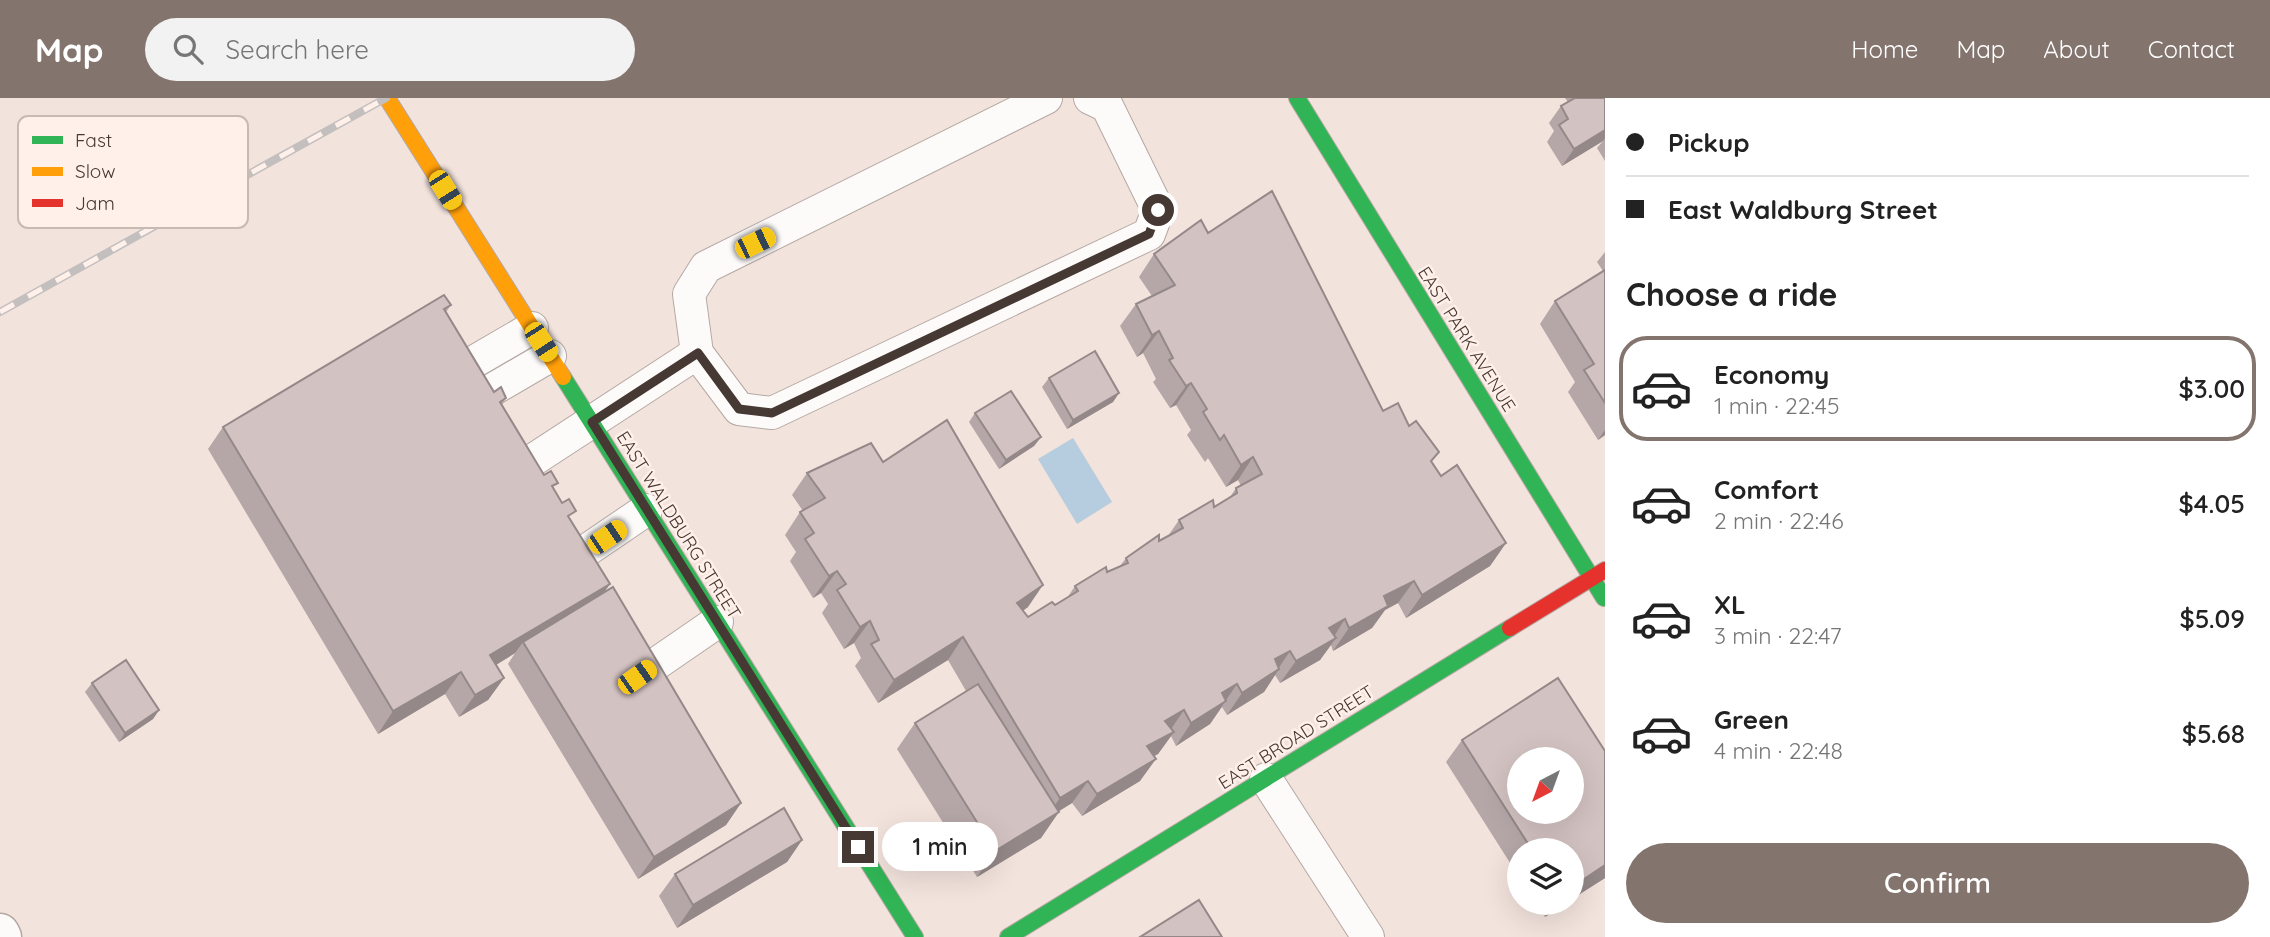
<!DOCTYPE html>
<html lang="en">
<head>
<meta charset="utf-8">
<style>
	:root { --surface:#fff; --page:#f2f2f2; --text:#222; --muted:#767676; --line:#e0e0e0; --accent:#83746e }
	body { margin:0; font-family:Quicksand,sans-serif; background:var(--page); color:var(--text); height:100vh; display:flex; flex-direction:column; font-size:26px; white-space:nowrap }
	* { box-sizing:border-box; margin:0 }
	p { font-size:23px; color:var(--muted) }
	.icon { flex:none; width:38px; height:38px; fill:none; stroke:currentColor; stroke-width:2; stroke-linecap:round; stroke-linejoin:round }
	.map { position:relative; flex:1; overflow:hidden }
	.details { display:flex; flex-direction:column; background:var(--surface); width:665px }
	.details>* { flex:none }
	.banner { display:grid; align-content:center; height:154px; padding:0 21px; background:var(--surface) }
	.needle { width:46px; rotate:221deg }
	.tools { position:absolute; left:1507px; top:649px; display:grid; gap:14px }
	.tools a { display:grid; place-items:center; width:77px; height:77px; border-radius:50%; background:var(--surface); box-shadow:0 7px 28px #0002; font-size:35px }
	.end { position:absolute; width:32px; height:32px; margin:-16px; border:9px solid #463832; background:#fff; box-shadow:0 0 0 4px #fff }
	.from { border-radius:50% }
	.bubble { position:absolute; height:49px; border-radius:24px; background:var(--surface); box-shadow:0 7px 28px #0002; font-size:23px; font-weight:600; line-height:49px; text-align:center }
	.car { position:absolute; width:21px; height:42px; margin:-21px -10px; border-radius:9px; box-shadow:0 0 5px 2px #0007; background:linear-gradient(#f5c518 24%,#345 0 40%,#f5c518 0 76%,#345 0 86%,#f5c518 0) }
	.banner b { display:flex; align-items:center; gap:24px; height:66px; font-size:26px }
	.banner b+b { border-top:2px solid var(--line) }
	.banner i { width:18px; height:18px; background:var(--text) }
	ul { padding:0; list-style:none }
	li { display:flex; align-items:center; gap:21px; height:105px; margin:0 14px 10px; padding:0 7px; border:4px solid transparent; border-radius:28px }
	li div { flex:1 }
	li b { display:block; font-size:26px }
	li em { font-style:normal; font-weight:600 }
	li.on { border-color:var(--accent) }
	li>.icon { width:63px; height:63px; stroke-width:1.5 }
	h2 { padding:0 21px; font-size:32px; line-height:84px }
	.button { display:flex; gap:14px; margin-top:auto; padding:14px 21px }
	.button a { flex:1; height:80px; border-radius:42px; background:var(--accent); color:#fff; font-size:28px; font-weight:600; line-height:80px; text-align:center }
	header { display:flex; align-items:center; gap:42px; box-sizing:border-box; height:98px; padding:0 35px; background:var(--accent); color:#fff }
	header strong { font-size:33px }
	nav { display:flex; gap:38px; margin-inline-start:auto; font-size:24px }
	.search { width:490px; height:63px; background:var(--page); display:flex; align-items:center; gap:18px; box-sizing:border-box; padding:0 24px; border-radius:38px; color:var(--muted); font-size:26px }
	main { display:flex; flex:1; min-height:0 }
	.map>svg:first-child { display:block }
</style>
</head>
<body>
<header>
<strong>Map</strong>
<div class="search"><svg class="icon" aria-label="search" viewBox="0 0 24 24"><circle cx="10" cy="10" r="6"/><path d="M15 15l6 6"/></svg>Search here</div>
<nav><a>Home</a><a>Map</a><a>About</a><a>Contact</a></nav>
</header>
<main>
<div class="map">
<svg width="1605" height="839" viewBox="0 0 1605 839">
	<rect width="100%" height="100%" fill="#f3e3dd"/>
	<path fill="#b5cdde" d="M1073 340 1112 404 1077 426 1038 361Z"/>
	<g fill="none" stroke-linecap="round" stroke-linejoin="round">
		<defs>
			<g id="lane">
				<path d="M1046 0 706 169 689 196 697 255 739 311 772 315 1149 136 1158 112 1107 8 1090 0"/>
				<path d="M453 276 532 230"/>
				<path d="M471 304 550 258"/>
				<path d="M513 375 697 255"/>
				<path d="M568 465 646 412"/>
				<path d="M637 579 717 524"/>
				<path d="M1266 681 1368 839"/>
			</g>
			<path id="street" d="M0 835 2 839"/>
			<g id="fast">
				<path d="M1297 0 1604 500"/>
				<path d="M563 279 915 839"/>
				<path d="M1008 839 1510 530"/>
			</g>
			<path id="slow" d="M387 0 563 279"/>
			<path id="jam" d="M1510 530 1605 472"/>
		</defs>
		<use href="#lane" stroke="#b5a8a3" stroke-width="34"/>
		<use href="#street" stroke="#b5a8a3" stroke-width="41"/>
		<use href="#fast" stroke="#b5a8a3" stroke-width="18"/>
		<use href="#slow" stroke="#b5a8a3" stroke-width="18"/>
		<use href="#jam" stroke="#b5a8a3" stroke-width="18"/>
		<use href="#lane" stroke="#fdfbfa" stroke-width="32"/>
		<use href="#street" stroke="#fdfbfa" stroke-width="38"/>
		<use href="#fast" stroke="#30b455" stroke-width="16"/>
		<use href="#slow" stroke="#ff9f0a" stroke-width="16"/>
		<use href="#jam" stroke="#e5322d" stroke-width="16"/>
		<defs>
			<path id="rail" d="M0 214 386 0"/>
		</defs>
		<use href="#rail" stroke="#c3bfbe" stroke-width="8"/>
		<use href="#rail" stroke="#fff0ea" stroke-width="5" stroke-dasharray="16" stroke-linecap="butt"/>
	</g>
	<g fill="#b5a7a7">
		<path d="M1565 0H1605V63L1597 50 1603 43 1562 68 1547 44 1554 33 1549 25 1561 8 1568 4Z"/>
		<path d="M1208 135 1383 313 1409 328 1441 378 1506 445 1490 468 1406 520 1398 505 1385 512 1372 530 1333 553 1331 547 1320 562 1280 585 1275 577 1264 594 1227 617 1222 609 1210 626 1176 648 1171 638 1158 656 1154 658 1140 683 1082 718 1072 705 1058 714 1041 740 977 779 897 651 915 625 966 593 948 562 878 605 855 568 861 560 854 545 844 551 822 515 828 506 821 495 813 500 790 463 796 454 785 437 800 414 803 413 792 397 807 375 883 364 1028 509 1023 513 1028 519 1055 507 1067 500 1075 488 1120 468 1126 460 1168 438 1179 422 1214 409 1230 399 1236 390 1241 388 1238 382 1226 389 1208 360 1205 364 1187 337 1191 332 1176 307 1170 310 1153 284 1156 281 1143 255 1137 259 1120 228 1136 206 1152 198 1139 179 1154 156Z"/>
		<path d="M1605 154V337L1598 342 1568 294 1575 284 1540 226 1555 203 1603 173 1597 164Z"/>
		<path d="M451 207 446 214 494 294 506 300 502 307 544 377 554 391 570 421 610 486 603 495 741 705 726 727 638 781 508 566 515 555 496 567 504 580 488 602 459 619 445 596 378 636 208 351 223 329Z"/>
		<path d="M1049 280 1119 295 1113 304 1067 331 1042 289Z"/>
		<path d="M975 315 1041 339 1034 348 999 371 969 324Z"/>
		<path d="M92 585 159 612 153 621 119 644 85 594Z"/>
		<path d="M1462 642 1605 780 1572 801V752H1519V779L1446 664Z"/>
		<path d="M802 742 787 764 677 830 659 798 675 776Z"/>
		<path d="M1536 805H1566L1545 819Z"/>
	</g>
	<g fill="#948888">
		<path d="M1605 32V40L1603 43 1562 68 1574 51Z"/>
		<path d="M1159 233 1143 255 1137 259 1152 237Z"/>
		<path d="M1191 285 1176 307 1170 310 1186 288Z"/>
		<path d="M1119 295 1113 304 1067 331 1073 322Z"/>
		<path d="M1605 332V337L1598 342Z"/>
		<path d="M1041 339 1034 348 999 371 1006 362Z"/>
		<path d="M1253 359 1238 382 1226 389 1241 367Z"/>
		<path d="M1506 445 1490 468 1406 520 1422 497Z"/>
		<path d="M837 473 821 495 813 500 829 478Z"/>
		<path d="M1414 483 1398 505 1385 512 1372 530 1333 553 1349 530 1384 498Z"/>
		<path d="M610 486 594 509 523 544 515 555 475 580 490 557Z"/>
		<path d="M1043 487 1028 509 1001 527 1017 505Z"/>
		<path d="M1345 521 1331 543 1336 540 1320 562 1280 585 1296 563 1329 530Z"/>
		<path d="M870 523 854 545 844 551 860 529Z"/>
		<path d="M963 539 948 562 878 605 894 582Z"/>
		<path d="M1290 553 1276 574 1279 571 1264 594 1227 617 1242 595 1275 561Z"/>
		<path d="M461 574 445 596 378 636 393 613Z"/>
		<path d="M504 580 488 602 459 619 475 597Z"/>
		<path d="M1237 586 1210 626 1176 648 1191 625 1222 595Z"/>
		<path d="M159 612 153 621 119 644 125 635Z"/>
		<path d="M1184 612 1169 634 1165 623Z"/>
		<path d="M1174 634 1158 656 1131 670 1147 648Z"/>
		<path d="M1156 661 1140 683 1082 718 1097 696Z"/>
		<path d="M1088 683 1072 705 1044 722 1060 700Z"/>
		<path d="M741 705 726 727 638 781 654 759Z"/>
		<path d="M1059 714 1041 740 977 779 995 753Z"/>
		<path d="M802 742 787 764 677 830 693 807Z"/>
		<path d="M1605 767V780L1572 801V789Z"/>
		<path d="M1554 805H1566L1545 819Z"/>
	</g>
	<g fill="#d3c2c2" stroke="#948888" stroke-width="2" fill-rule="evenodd">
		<path d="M1575 0H1605V32L1574 51 1559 27 1568 21 1561 8Z"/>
		<path d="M1272 93 1383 313 1398 305 1409 328 1416 323 1439 354 1431 363 1441 378 1457 367 1506 445 1422 497 1414 483 1384 498 1388 508 1349 530 1345 521 1329 530 1336 540 1296 563 1290 553 1275 561 1279 571 1242 595 1237 586 1222 595 1226 603 1191 625 1184 612 1165 623 1174 634 1147 648 1156 661 1097 696 1088 683 1060 700 963 539 894 582 871 546 879 542 870 523 860 529 837 492 846 486 837 473 829 478 805 441 814 435 800 414 825 400 807 375 871 345 883 364 947 322 1043 487 1017 505 1028 519 1052 504 1055 507 1078 493 1075 488 1106 469 1107 474 1128 465 1126 460 1159 437V443L1183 430 1179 422 1213 402 1214 409 1237 395 1236 390 1262 376 1253 359 1241 367 1224 337 1220 342 1203 314 1207 311 1191 285 1186 288 1169 262 1173 260 1159 233 1152 237 1136 206 1175 187 1154 156 1201 122 1208 135Z"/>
		<path d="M1605 172V305L1584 272 1594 266 1555 203Z"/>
		<path d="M444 197 451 207 444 211 494 294 501 289 506 300 500 304 544 377 551 373 558 385 552 388 562 405 569 401 576 413 568 418 610 486 490 557 504 580 475 597 461 574 393 613 223 329Z"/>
		<path d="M1095 253 1119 295 1073 322 1049 280Z"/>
		<path d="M1011 293 1041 339 1006 362 975 315Z"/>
		<path d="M613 489 741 705 654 759 523 544Z"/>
		<path d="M126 562 159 612 125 635 92 585Z"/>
		<path d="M1558 580 1605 653V767L1572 789V752H1532L1462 642ZM1519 662H1572V714H1519Z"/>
		<path d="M978 586 1059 714 995 753 915 625Z"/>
		<path d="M784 710 802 742 693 807 675 776Z"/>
		<path d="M1199 802 1222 839H1140Z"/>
	</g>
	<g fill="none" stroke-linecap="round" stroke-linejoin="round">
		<path stroke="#463832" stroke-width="9" d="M858 749 592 324 698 255 739 311 772 315 1149 136 1158 112"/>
	</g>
	<g text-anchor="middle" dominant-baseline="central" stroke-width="5" stroke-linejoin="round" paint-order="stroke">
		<g font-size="18" fill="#463832" stroke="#fff0ea">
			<text transform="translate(1467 241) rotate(58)">EAST PARK AVENUE</text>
			<text transform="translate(679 427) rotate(58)">EAST WALDBURG STREET</text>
			<text transform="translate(1296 639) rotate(-32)">EAST BROAD STREET</text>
		</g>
	</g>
	<rect x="18" y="18" width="230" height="112" rx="10" fill="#fff0ea" stroke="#c8b9b3" stroke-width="2"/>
	<rect x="32" y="38" width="31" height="8" fill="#30b455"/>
	<rect x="32" y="69" width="31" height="9" fill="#ff9f0a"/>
	<rect x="32" y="101" width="31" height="8" fill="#e5322d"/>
	<g font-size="19" fill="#463832">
		<text x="75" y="49">Fast</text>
		<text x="75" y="80">Slow</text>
		<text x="75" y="112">Jam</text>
	</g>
</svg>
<div class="tools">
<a><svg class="needle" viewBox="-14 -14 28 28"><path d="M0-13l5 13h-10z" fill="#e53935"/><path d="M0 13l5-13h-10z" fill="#767676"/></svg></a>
<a><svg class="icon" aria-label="layers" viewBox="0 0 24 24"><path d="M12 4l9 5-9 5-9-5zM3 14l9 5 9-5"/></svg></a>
</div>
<i class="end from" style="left:1158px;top:112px"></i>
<i class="end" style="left:858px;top:749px"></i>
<div class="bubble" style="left:882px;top:724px;width:116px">1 min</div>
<i class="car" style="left:445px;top:92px;rotate:148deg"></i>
<i class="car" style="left:755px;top:145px;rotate:64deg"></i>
<i class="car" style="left:541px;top:244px;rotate:147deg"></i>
<i class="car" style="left:607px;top:439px;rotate:56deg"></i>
<i class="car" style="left:637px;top:579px;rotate:55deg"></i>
</div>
<section class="details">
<div class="banner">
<b><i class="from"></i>Pickup</b>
<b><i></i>East Waldburg Street</b>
</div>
<h2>Choose a ride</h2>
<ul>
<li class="on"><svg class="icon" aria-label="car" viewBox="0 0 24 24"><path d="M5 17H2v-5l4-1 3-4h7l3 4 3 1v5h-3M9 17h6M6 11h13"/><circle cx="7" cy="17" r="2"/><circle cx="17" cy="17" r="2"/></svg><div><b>Economy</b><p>1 min · 22:45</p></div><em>$3.00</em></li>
<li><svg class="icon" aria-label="car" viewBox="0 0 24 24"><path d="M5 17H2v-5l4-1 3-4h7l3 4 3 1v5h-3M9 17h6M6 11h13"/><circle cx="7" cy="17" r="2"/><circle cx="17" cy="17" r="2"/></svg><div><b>Comfort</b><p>2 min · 22:46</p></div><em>$4.05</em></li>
<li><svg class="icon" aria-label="car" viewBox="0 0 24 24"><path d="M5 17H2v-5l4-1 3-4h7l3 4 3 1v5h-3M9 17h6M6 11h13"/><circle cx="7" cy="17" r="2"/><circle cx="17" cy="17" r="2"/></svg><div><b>XL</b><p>3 min · 22:47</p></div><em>$5.09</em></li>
<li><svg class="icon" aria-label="car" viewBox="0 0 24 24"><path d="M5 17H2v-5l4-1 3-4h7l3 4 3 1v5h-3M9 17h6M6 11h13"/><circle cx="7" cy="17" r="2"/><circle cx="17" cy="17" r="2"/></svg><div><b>Green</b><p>4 min · 22:48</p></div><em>$5.68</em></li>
</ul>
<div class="button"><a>Confirm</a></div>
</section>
</main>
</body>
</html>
